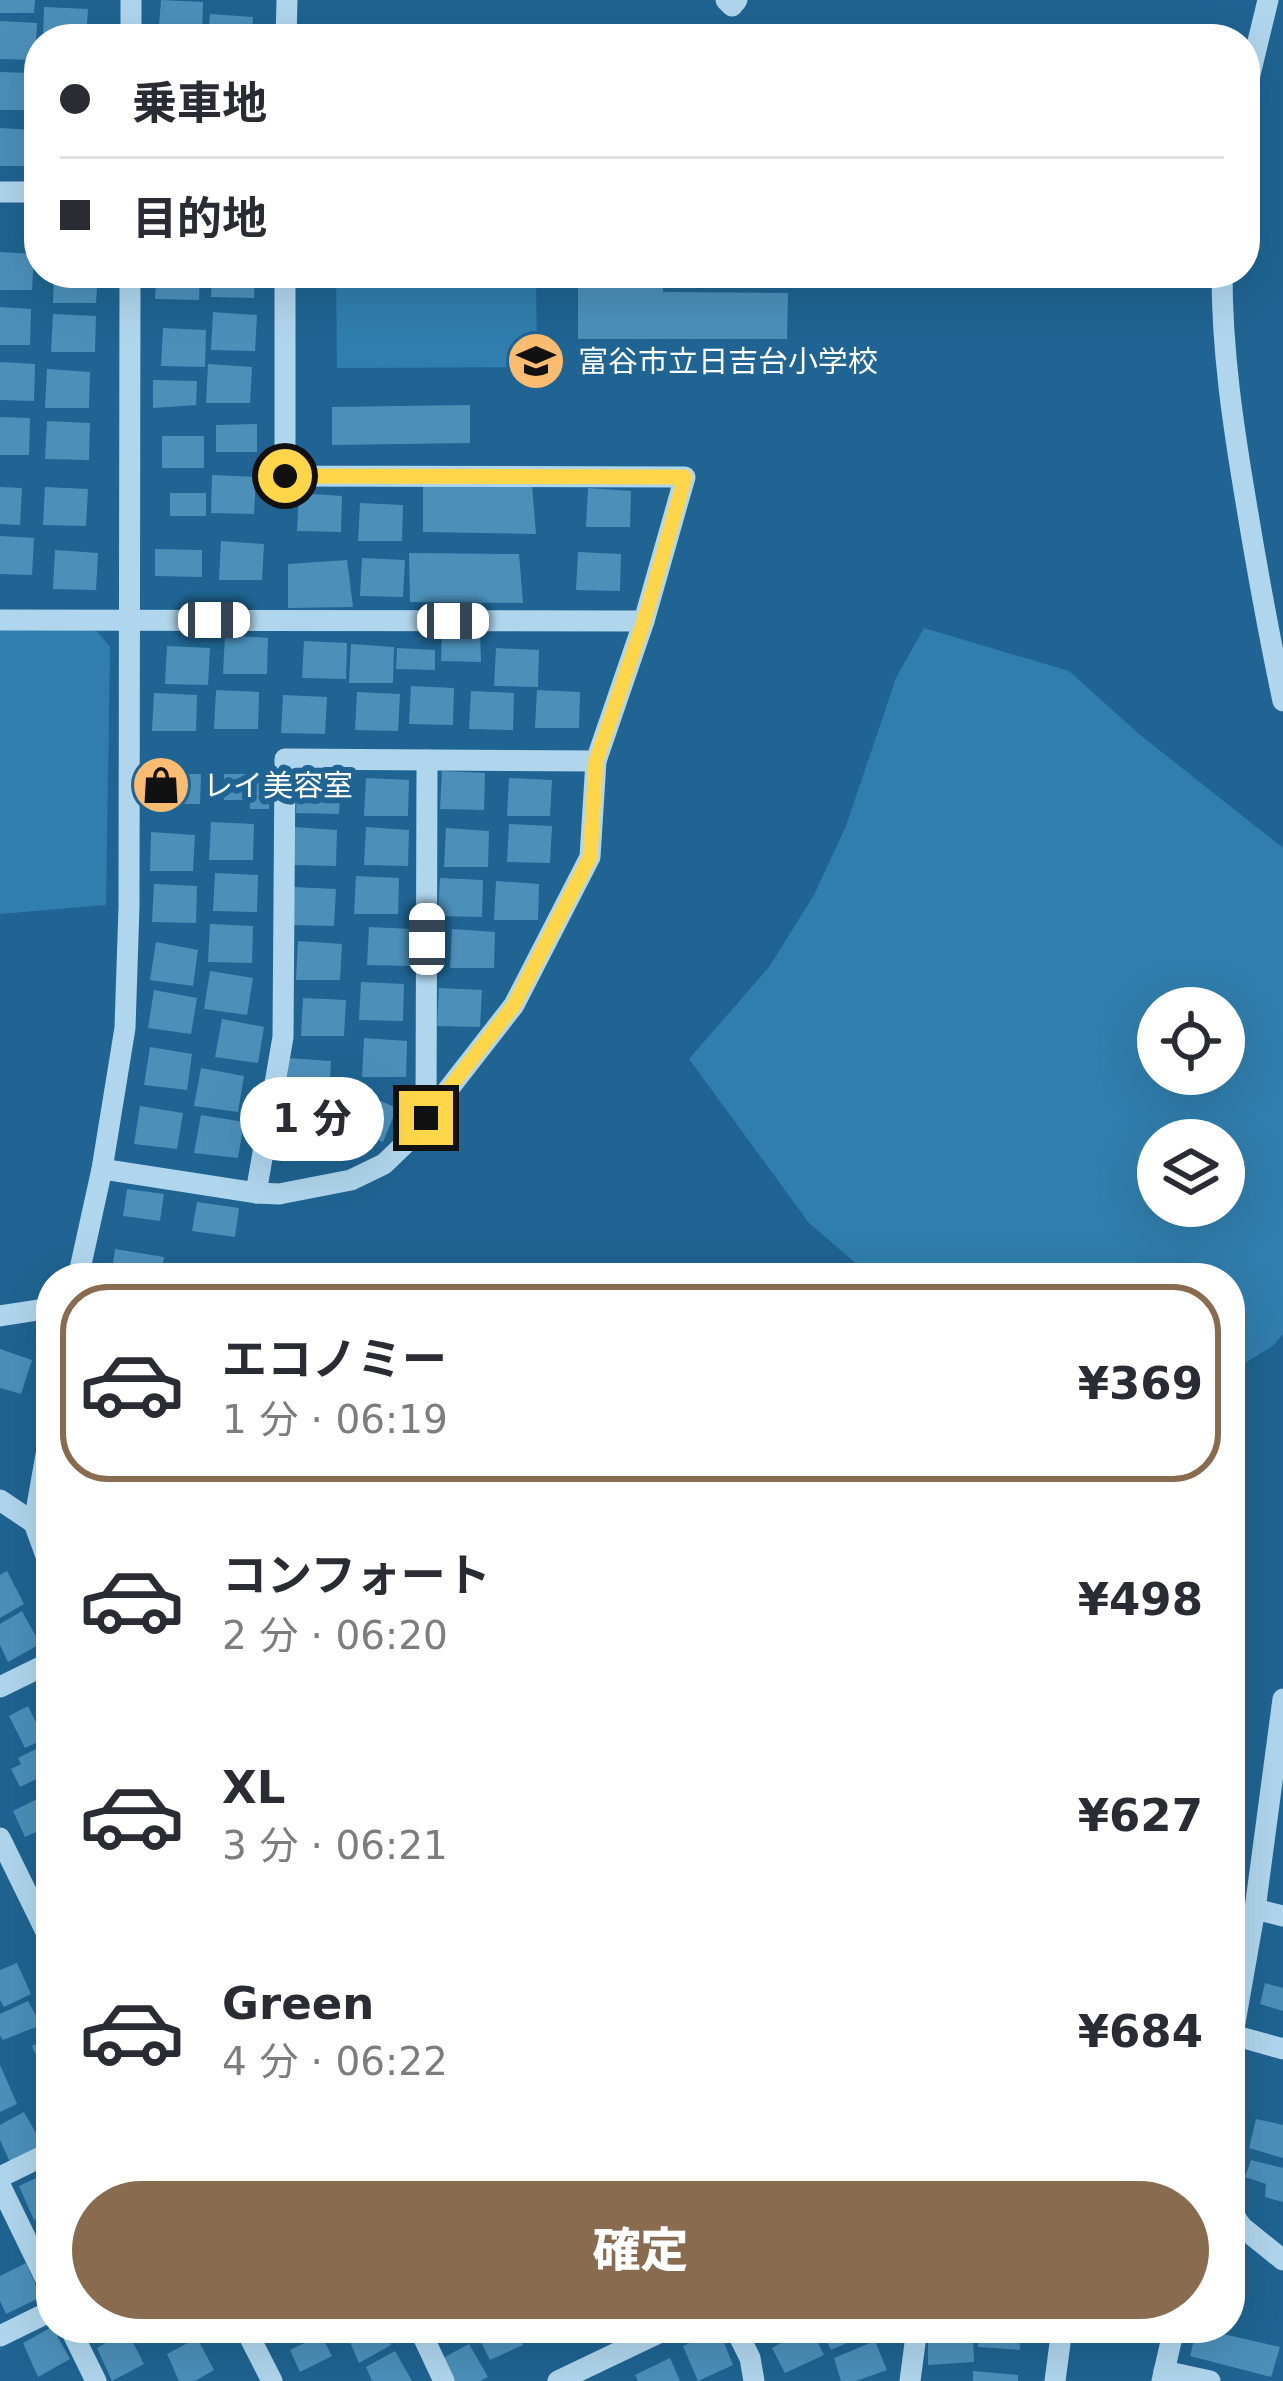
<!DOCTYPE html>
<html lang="ja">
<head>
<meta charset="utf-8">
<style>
	:root { --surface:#fff; --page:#f7f7f7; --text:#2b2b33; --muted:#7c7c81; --line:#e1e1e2; --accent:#896c4f }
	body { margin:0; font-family:"DejaVu Sans","Noto Sans JP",sans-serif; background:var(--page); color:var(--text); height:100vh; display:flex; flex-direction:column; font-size:45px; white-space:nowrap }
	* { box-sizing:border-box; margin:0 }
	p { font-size:39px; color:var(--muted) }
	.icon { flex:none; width:66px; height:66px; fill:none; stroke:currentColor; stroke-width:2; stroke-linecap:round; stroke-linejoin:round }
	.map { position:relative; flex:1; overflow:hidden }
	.sheet { position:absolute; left:36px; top:1263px; width:1209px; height:1080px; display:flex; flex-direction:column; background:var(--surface); border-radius:48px; box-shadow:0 12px 48px #0002 }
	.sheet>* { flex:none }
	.hud { position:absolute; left:24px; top:24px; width:1236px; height:264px; border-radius:48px; box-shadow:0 12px 48px #0002; display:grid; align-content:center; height:264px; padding:0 36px; background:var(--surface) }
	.buttons { position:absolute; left:1137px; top:987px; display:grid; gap:24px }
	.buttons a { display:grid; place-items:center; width:108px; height:108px; border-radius:50%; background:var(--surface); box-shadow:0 12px 48px #0002; font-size:60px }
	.end { position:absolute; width:54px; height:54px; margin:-27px; border:15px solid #ffd54a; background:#111; box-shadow:0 0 0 6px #111 }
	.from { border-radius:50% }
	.bubble { position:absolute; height:84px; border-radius:42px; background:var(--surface); box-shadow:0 12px 48px #0002; font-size:39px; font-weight:800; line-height:84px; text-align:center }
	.car { position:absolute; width:36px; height:72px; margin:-36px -18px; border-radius:15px; box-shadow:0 0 9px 3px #0007; background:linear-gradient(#fff 24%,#345 0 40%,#fff 0 76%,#345 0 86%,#fff 0) }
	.hud b { display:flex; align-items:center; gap:42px; height:114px; font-size:45px }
	.hud b+b { border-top:3px solid var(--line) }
	.hud i { width:30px; height:30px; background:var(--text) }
	ul { padding:21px 0 0; list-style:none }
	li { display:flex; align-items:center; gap:36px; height:198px; margin:0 24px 18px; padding:0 12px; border:6px solid transparent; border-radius:48px }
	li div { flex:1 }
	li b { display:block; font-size:45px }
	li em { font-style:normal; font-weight:800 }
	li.current { border-color:var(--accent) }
	li>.icon { width:108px; height:108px; stroke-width:1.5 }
	.action { display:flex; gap:24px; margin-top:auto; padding:24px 36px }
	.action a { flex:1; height:138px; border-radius:72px; background:var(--accent); color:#fff; font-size:48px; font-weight:800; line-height:138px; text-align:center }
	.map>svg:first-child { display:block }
</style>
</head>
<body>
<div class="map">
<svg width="1283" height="2381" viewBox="0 0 1283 2381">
	<rect width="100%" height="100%" fill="#1f6492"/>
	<g fill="#307ead" fill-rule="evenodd">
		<path d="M336 273H536L537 367 337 368Z"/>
		<path d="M924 628 1069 671 1139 734 1283 848V1334L1273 1346 1230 1372V1278H873L809 1223 689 1059 769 967 814 895 846 826 896 678ZM1224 1008V1074H1158V1008ZM1158 1140H1224V1206H1158Z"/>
		<path d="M0 630H96L110 647 106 905 0 914Z"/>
	</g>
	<g fill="#4c90ba">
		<path d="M0 0H35L34 13H0Z"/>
		<path d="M161 0 203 2 202 39 158 38Z"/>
		<path d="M44 7 88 9 86 39H43Z"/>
		<path d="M210 14 253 17 252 39H208Z"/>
		<path d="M0 21 37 23 35 60 0 59Z"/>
		<path d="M0 72 34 73 32 110H0Z"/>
		<path d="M0 128 34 130 32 166H0Z"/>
		<path d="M0 252 34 254 32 290H0Z"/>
		<path d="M54 273H98L96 303H53Z"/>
		<path d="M157 273H200L199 300 155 299Z"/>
		<path d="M212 273H255L254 298 211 297Z"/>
		<path d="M578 273H663V292L788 293 787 339H578Z"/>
		<path d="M0 307 31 309 30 345H0Z"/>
		<path d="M213 312 257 315 255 351 211 350Z"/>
		<path d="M53 314 96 316 95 352H51Z"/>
		<path d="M163 328 206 330 205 367 161 366Z"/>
		<path d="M0 362 35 364 34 401 0 400Z"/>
		<path d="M208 364 252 367 250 403H206Z"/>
		<path d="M47 369 90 372 89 408H45Z"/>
		<path d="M153 380 197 381 196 405 153 408Z"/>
		<path d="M470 405V443L332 445V407Z"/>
		<path d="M0 417 30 418 29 455H0Z"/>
		<path d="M47 421 90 423 89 460 45 459Z"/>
		<path d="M257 424V452H216V425Z"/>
		<rect x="162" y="436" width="42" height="32"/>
		<path d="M212 475 256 477 254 514 211 513Z"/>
		<path d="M423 484 532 485 536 534 423 532Z"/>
		<path d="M0 487 22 488 20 525 0 524Z"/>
		<path d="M45 487 88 489 86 526 43 525Z"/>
		<path d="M588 488 631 491 630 527H586Z"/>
		<rect x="170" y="493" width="36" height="23"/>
		<path d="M299 493 342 496 341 532 297 531Z"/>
		<path d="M360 503 403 505 402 541H358Z"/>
		<path d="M0 536 34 538 32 575 0 574Z"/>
		<path d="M221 541 264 544 262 580H219Z"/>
		<path d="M155 549 202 550V577L155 576Z"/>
		<path d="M55 550 98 553 96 590 53 589Z"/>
		<path d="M578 552 621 554 620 591 576 590Z"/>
		<path d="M409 553 519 554 523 603 410 602Z"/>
		<path d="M362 558 405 560 403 597 360 596Z"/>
		<path d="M347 560 353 607 288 608V564Z"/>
		<path d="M442 630 480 631 481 662 441 661Z"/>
		<path d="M225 635 268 638 267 674H223Z"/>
		<path d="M304 641 347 643 346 679 302 678Z"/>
		<path d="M351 644 394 647 393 683H349Z"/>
		<path d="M167 646 210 648 208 685 165 684Z"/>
		<path d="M397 648 435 650V670L396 669Z"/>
		<path d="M496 648 539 650 538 687 494 686Z"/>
		<path d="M411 686 454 688 453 725 409 724Z"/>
		<path d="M216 690 259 692 258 729H214Z"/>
		<path d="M537 690 580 692 579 728H535Z"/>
		<path d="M471 691 514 693 513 730 469 729Z"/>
		<path d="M357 692 400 694 398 731 355 730Z"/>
		<path d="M154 693 197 695 196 731H152Z"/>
		<path d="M283 695 327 697 325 734 281 733Z"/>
		<path d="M442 771 485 773 484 810 440 809Z"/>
		<path d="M154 774H201L200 804H166V797H154Z"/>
		<path d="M224 774H269V809H250V800H224Z"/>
		<path d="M298 775 341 777 339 814 296 813Z"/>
		<path d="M366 778 409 780 408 816H364Z"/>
		<path d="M509 778 552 780 550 816H507Z"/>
		<path d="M211 822 254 824 253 860H209Z"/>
		<path d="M509 824 552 826 550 863 507 862Z"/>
		<path d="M294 827 337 830 336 866 292 865Z"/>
		<path d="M366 827 409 830 408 866 364 865Z"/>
		<path d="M446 828 489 831 488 867H444Z"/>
		<path d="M151 832 195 835 193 871H150Z"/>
		<path d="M215 873 258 875 257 912 213 911Z"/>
		<path d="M356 876 399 878 398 914H354Z"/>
		<path d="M440 878 483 880 482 917 438 916Z"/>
		<path d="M496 881 539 884 538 920H494Z"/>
		<path d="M154 884 197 886 196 923 152 922Z"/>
		<path d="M293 887 336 889 334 926 291 925Z"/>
		<path d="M210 924 253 926 252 963 208 962Z"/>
		<path d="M369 927 412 929 410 966 367 965Z"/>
		<path d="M452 929 495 932 494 968H450Z"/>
		<path d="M298 941 342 944 340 980H296Z"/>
		<path d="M156 942 198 950 193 986 150 980Z"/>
		<path d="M210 971 253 978 247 1015 204 1009Z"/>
		<path d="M361 982 404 984 403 1021 359 1020Z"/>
		<path d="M439 988 482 990 480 1027 437 1026Z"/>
		<path d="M154 990 197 998 191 1034 148 1028Z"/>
		<path d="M303 998 346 1000 344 1036H301Z"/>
		<path d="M222 1019 264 1027 258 1063 215 1057Z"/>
		<path d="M364 1038 407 1041 406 1077H362Z"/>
		<path d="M150 1047 192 1054 187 1090 144 1085Z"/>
		<path d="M288 1058 331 1061 329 1097H286Z"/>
		<path d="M201 1068 244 1076 238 1112 194 1106Z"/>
		<path d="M357 1091 397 1108 383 1142 342 1126Z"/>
		<path d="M140 1106 183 1113 177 1149 134 1144Z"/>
		<path d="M282 1112 326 1115 324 1151H281Z"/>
		<path d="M201 1115 244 1122 238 1158 194 1153Z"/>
		<path d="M127 1189 164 1194 160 1221 123 1216Z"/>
		<path d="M197 1202 239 1208 235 1237 192 1231Z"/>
		<path d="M115 1249 164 1257 160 1278 111 1277Z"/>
		<path d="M0 1349 32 1360 21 1394 0 1388Z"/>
		<path d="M7 1571 24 1604 0 1618V1575Z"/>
		<path d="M22 1611 40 1644 8 1662 0 1645V1624Z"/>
		<path d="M28 1706 44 1739 25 1748 9 1716Z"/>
		<path d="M44 1745 51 1759V1772L20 1787 11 1769 21 1764 18 1758Z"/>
		<path d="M51 1792V1825L25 1837 13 1811Z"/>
		<path d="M17 1963 31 1994 4 2007 0 2000V1970Z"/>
		<path d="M1265 1983 1283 1988V2011L1260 2004Z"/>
		<path d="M28 2001 41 2025 3 2040 0 2035V2014Z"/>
		<path d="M51 2036V2078L47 2081 32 2046Z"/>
		<path d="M0 2065 17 2104 0 2112Z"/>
		<path d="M24 2112 42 2144 10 2162 0 2140V2125Z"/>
		<path d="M1256 2119 1283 2125V2158L1249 2148Z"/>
		<path d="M1251 2160 1283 2168V2202L1265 2197 1266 2184 1245 2177Z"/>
		<path d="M51 2171V2212L34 2220 19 2186Z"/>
		<path d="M26 2263 41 2297 6 2314 0 2301V2276Z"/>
		<path d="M50 2328H53L70 2359 38 2377 23 2343Z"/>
		<path d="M344 2328H382L391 2345 359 2363Z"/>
		<path d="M498 2328H514L523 2345 490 2360 480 2340Z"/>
		<path d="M808 2328H811L824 2355 785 2373 772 2348Z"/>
		<path d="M821 2328H862L865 2335 831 2350Z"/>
		<path d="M978 2328H1019L1020 2350 978 2347Z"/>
		<path d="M1197 2328 1280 2347 1271 2377 1190 2356Z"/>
		<path d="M719 2330 733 2365 698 2381 683 2346Z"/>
		<path d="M127 2331 144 2364 112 2381 97 2348Z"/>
		<path d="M321 2335 332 2356 300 2372 290 2350Z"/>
		<path d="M973 2337 974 2362 928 2365V2342Z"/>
		<path d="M197 2338 214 2370 195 2381H179L167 2354Z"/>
		<path d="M875 2341 887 2370 856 2381H841L834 2358Z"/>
		<path d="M469 2344 488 2377 480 2381H451L441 2359Z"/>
		<path d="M395 2351 412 2381H372L366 2367Z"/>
		<path d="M670 2358 680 2381H638L635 2375Z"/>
		<path d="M973 2371 1018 2375V2381H973Z"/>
	</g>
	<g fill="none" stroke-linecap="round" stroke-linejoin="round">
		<g stroke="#b0d6ed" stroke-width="21">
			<path d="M726 0 732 6 737 0"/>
			<path d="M131 39V0"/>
			<path d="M286 39 287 0"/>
			<path d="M1245 95 1268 0"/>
			<path d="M0 192H39"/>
			<path d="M1222 273C1222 351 1233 425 1246 502 1257 569 1269 635 1283 701"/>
			<path d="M0 620 644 621"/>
			<path d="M426 1118 427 760"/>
			<path d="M102 1169 256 1193 279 1194 351 1180 384 1164 408 1141 514 1005 590 857 596 761 644 621 685 477 285 476V273"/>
			<path d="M256 1193 283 1037 285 759 596 761"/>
			<path d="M78 1278 102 1169 125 1028 129 907 130 273"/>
			<path d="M0 1316 51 1308"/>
			<path d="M51 1426 34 1523 51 1570"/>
			<path d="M0 1500 34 1523"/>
			<path d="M0 1687 51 1662"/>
			<path d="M0 1838 51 1942"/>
			<path d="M1255 1909 1283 1916"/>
			<path d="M1233 2035 1283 2049"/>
			<path d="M1230 2051 1255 1909 1283 1699"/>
			<path d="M0 2177 51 2152"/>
			<path d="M0 2185 51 2290"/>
			<path d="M1230 2210 1242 2227 1283 2260"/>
			<path d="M70 2328 96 2381"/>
			<path d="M245 2328 272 2381"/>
			<path d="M419 2328 444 2381"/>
			<path d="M735 2328 750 2358 754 2381"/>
			<path d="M0 2336 51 2311"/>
			<path d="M1164 2371 1210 2381"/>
			<path d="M558 2381 669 2328"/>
			<path d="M910 2381 917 2328"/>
			<path d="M1055 2381 1062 2328"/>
			<path d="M1162 2381 1174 2328"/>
		</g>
	</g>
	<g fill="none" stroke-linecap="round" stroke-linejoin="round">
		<path stroke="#ffd54a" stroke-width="15" d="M285 476 685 477 644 621 596 761 590 857 514 1005 426 1118"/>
	</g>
	<defs>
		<symbol id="school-disc" viewBox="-11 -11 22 22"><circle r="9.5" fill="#fbbc71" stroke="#1f6492"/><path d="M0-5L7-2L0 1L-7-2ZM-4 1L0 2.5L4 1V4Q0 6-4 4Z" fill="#111"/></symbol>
		<symbol id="shop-disc" viewBox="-11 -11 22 22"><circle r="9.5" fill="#fbbc71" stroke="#1f6492"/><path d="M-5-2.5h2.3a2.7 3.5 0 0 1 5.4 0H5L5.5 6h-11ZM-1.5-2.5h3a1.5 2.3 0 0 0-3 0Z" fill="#111"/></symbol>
	</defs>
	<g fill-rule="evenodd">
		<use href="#school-disc" x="503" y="328" width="66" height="66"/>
		<use href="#shop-disc" x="128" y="752" width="66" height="66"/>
	</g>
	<g text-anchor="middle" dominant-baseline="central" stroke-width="12" stroke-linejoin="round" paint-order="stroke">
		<g font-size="30" fill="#fff" stroke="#1f6492" text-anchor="start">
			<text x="578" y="361">富谷市立日吉台小学校</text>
			<text x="203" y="785">レイ美容室</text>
		</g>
	</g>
</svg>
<div class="buttons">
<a><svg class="icon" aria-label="locate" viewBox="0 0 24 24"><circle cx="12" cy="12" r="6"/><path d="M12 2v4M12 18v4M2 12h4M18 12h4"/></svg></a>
<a><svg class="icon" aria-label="layers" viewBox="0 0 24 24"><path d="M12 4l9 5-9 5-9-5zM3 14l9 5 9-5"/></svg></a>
</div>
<i class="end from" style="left:285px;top:476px"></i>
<i class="end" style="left:426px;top:1118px"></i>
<div class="bubble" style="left:240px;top:1077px;width:144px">1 分</div>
<i class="car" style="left:214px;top:620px;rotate:90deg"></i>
<i class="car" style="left:453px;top:621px;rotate:90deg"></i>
<i class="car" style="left:427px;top:939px;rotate:0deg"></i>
<div class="hud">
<b><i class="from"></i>乗車地</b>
<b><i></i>目的地</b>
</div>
<section class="sheet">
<ul>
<li class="current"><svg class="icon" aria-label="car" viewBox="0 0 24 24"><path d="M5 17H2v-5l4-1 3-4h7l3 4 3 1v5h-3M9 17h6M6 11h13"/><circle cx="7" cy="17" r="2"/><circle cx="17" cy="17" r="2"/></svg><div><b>エコノミー</b><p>1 分 · 06:19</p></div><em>¥369</em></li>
<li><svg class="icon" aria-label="car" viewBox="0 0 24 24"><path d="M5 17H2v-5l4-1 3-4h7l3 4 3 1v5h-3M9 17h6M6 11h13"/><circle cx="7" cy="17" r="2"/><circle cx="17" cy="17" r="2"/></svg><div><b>コンフォート</b><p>2 分 · 06:20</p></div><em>¥498</em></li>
<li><svg class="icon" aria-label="car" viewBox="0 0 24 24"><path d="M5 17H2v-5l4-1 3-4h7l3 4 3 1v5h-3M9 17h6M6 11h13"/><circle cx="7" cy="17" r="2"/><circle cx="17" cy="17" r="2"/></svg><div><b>XL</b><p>3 分 · 06:21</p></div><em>¥627</em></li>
<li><svg class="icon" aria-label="car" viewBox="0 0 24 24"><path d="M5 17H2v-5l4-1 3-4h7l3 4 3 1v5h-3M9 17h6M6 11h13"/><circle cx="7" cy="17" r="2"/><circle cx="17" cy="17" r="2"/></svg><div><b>Green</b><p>4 分 · 06:22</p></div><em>¥684</em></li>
</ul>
<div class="action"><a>確定</a></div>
</section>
</div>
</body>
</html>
